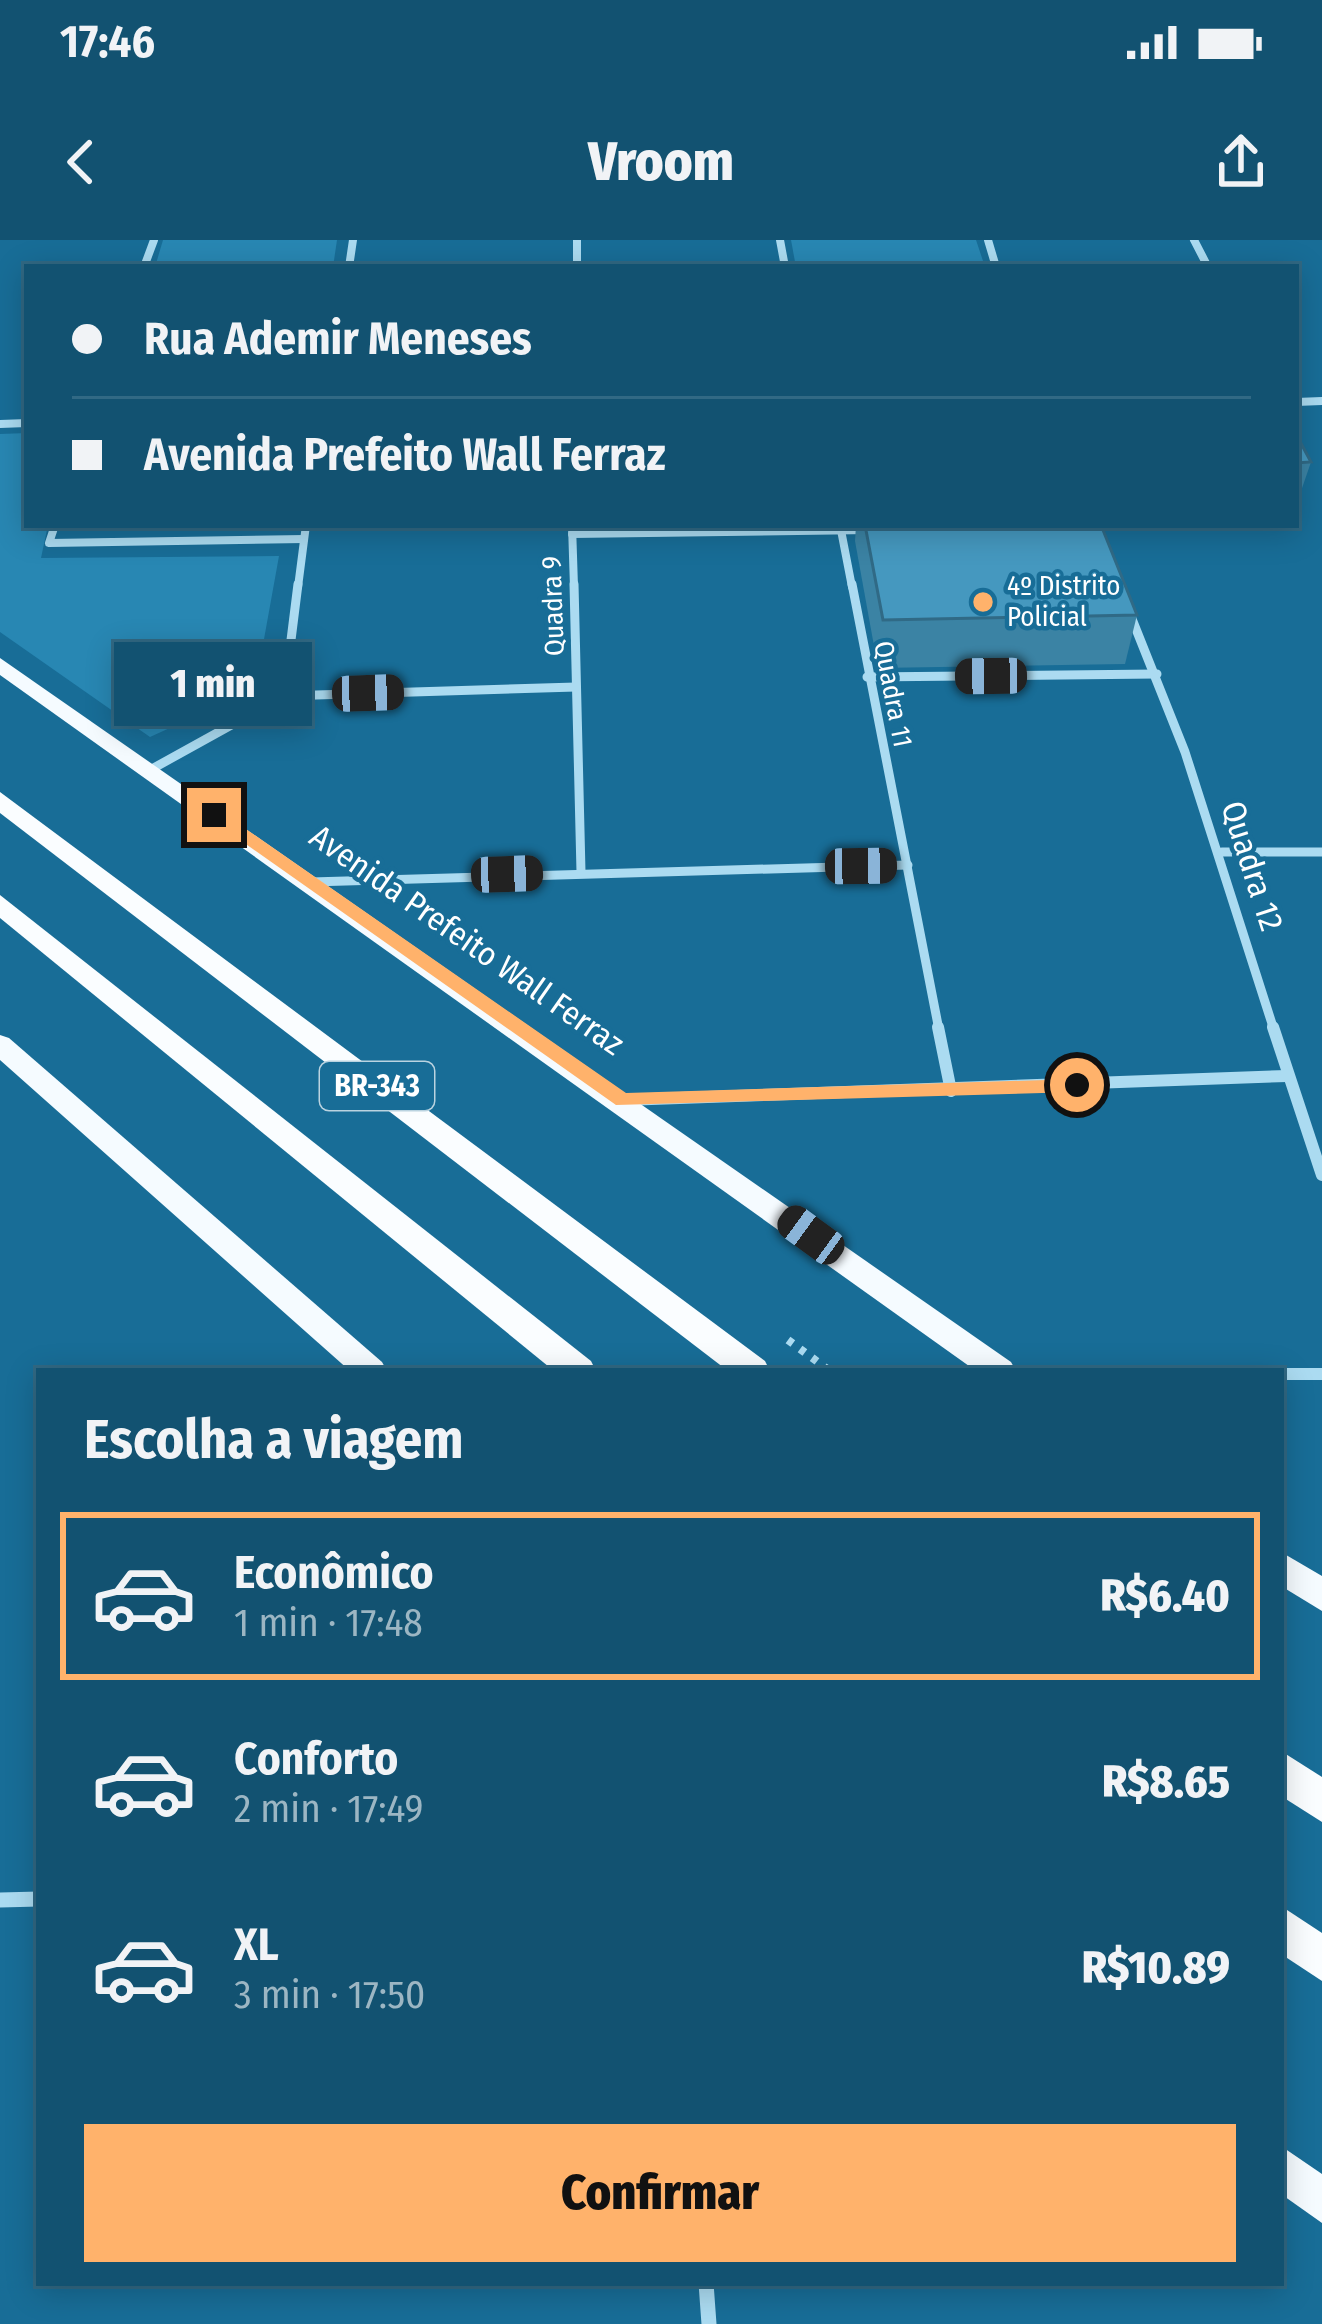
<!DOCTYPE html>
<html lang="pt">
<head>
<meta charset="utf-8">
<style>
	:root { --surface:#125271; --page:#1f5c79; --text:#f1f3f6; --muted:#9cb6c3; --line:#316984; --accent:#ffb26b }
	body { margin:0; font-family:"Fira Sans Condensed",sans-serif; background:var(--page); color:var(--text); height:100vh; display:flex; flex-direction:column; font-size:45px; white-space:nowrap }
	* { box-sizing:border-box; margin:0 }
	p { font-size:39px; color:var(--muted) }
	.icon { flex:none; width:66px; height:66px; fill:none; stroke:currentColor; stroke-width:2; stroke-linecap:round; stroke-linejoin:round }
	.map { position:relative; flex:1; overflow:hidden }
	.drawer { position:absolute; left:36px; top:1128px; width:1248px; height:918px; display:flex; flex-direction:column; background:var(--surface); border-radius:0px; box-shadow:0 6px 30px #0003,0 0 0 3px var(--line) }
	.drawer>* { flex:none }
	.banner { position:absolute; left:24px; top:24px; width:1275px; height:264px; border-radius:0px; box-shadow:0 6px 30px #0003,0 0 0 3px var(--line); display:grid; align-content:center; height:264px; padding:0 48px; background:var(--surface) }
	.end { position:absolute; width:54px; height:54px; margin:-27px; border:15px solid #ffb26b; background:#111; box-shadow:0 0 0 6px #111 }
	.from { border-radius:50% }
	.bubble { position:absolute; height:84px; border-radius:0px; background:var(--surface); box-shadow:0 6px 30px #0003,0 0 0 3px var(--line); font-size:39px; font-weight:800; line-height:84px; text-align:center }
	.car { position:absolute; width:36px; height:72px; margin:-36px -18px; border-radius:15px; box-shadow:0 0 9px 3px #0007; background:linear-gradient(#222 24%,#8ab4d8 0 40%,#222 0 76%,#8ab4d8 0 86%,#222 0) }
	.banner b { display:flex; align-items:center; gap:42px; height:114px; font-size:45px }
	.banner b+b { border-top:3px solid var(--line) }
	.banner i { width:30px; height:30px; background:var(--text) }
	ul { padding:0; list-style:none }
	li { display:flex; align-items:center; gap:36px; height:168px; margin:0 24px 18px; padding:0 24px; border:6px solid transparent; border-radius:0px }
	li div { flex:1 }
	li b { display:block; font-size:45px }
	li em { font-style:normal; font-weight:800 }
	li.on { border-color:var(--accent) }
	li>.icon { width:108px; height:108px; stroke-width:1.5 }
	h2 { padding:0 48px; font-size:54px; line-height:144px }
	.cta { display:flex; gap:24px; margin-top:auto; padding:24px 48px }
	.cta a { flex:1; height:138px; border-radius:0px; background:var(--accent); color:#111; font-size:48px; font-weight:800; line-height:138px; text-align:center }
	.status { display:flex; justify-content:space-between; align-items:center; height:84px; padding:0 60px; background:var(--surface); direction:ltr }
	.status svg { height:33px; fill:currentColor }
	header { display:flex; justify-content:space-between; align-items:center; height:156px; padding:0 48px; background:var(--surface); font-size:54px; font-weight:800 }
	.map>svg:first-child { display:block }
</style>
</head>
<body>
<div class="status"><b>17:46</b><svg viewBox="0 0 49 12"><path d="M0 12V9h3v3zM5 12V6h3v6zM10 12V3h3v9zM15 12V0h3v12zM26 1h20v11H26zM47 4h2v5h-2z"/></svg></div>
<header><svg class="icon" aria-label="back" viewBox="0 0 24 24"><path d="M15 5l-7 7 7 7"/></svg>Vroom<svg class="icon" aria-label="share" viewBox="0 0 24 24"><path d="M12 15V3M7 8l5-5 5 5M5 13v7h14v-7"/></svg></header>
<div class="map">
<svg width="1322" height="2084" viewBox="0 0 1322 2084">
	<rect width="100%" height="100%" fill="#186d97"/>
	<g fill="#2887b3">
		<path d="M163 0H337L333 27H155Z"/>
		<path d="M791 0H976L985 27H796Z"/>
		<path d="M27 193V285H48L41 318 279 316 255 449 150 497 0 392V194Z"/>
	</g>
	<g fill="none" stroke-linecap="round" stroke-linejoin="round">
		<path stroke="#abdbf1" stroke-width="8" stroke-dasharray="6 9" stroke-linecap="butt" d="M788 1100 830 1131"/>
		<g stroke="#abdbf1" stroke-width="8">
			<path d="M577 0V27"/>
			<path d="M780 0 785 27"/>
			<path d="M988 0 996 27"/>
			<path d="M1194 0 1208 27"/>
			<path d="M144 27 154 0"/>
			<path d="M349 27 353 0"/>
			<path d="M1296 162 1322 161"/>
			<path d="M0 184 27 183"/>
			<path d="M55 285 49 303 304 299"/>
			<path d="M572 285 574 347"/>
			<path d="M840 285 852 347"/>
			<path d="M572 294 870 290"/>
			<path d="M298 347 306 285"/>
		</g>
		<g stroke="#abdbf1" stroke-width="9">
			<path d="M574 344 581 632"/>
			<path d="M852 344 939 790"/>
			<path d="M1130 374 1185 512 1274 790"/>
			<path d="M867 437 1157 434"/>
			<path d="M284 456 298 344"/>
			<path d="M150 530 284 456 576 447"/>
			<path d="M1222 612H1322"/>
			<path d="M311 642 908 625"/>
		</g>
		<g stroke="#abdbf1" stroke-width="12">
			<path d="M938 787 951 851"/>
			<path d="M1273 787 1322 935"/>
			<path d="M623 860 1287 836"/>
			<path d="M1281 1134H1322"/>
		</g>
		<g stroke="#abdbf1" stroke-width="15">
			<path d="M0 1660 39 1659"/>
			<path d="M706 2043 709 2084"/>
		</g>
		<g fill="#f5fbff" fill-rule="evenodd">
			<path d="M0 418 1011 1122 1016 1131H976L0 435Z"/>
			<path d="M0 795 9 798 382 1122 387 1131H350L0 820Z"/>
			<path d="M1281 1312 1322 1336V1371L1281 1346Z"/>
			<path d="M1281 1906 1322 1934V1983L1281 1954Z"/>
		</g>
		<g fill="#fafdff" fill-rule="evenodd">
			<path d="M0 552 765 1121 770 1131H728L0 573Z"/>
			<path d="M0 655 591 1121 596 1131H554L0 678Z"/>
			<path d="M1281 1511 1322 1537V1582L1281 1556Z"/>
			<path d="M1281 1666 1322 1693V1741L1281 1714Z"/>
		</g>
	</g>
	<g fill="#3b83a4">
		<path d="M1296 194 1311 222 1299 257H1296Z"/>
		<path d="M856 285H1101L1137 375 1125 424 878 428 855 301Z"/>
	</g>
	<g fill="#4598bf" stroke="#306a86" stroke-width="3">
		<path d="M1296 194 1311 222 1296 223Z"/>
		<path d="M865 285H1101L1137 375 883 380Z"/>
	</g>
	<path fill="#ffb26b" d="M209 571H220L626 853 1077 839 1086 845 1077 852 616 865 209 578Z"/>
	<circle fill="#ffb26b" stroke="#186d97" stroke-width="4.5" cx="983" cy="362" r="12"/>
	<g text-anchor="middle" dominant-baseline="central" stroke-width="9" stroke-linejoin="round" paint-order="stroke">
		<g font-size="27" fill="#fff" stroke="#186d97" text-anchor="start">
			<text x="1007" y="346">4º Distrito<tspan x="1007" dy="31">Policial</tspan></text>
		</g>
		<g font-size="27" fill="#fff" stroke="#186d97">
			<text transform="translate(553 366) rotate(-92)">Quadra 9</text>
			<text transform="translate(893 454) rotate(79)">Quadra 11</text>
		</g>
		<rect fill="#186d97" stroke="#bad3e0" stroke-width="3" x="320" y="822" width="114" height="48" rx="9"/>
		<g font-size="30" font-weight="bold" fill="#fff">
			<text x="377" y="846">BR-343</text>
		</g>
		<g font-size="33" fill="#fff" stroke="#186d97">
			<text transform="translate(1252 626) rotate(72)">Quadra 12</text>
			<text transform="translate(467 700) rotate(35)">Avenida Prefeito Wall Ferraz</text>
		</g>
	</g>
</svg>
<i class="end from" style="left:1077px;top:845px"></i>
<i class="end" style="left:214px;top:575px"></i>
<div class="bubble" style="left:114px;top:402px;width:198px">1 min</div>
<i class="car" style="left:991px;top:436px;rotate:269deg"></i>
<i class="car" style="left:368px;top:453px;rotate:88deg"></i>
<i class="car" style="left:861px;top:626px;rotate:89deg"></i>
<i class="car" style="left:507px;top:634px;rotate:88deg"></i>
<i class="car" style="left:811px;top:995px;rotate:306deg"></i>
<div class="banner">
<b><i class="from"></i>Rua Ademir Meneses</b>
<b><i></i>Avenida Prefeito Wall Ferraz</b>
</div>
<section class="drawer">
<h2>Escolha a viagem</h2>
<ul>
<li class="on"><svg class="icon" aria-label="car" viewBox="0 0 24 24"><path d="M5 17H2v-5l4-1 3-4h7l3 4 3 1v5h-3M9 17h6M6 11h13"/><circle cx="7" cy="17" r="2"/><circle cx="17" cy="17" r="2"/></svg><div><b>Econômico</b><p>1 min · 17:48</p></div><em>R$6.40</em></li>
<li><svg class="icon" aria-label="car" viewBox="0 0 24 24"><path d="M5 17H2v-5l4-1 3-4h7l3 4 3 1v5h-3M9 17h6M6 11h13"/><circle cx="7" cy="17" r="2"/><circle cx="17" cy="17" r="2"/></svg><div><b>Conforto</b><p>2 min · 17:49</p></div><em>R$8.65</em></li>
<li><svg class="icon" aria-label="car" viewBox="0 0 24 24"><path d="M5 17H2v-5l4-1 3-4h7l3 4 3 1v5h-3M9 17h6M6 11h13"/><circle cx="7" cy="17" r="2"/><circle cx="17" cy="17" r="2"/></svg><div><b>XL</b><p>3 min · 17:50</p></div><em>R$10.89</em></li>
</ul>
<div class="cta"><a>Confirmar</a></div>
</section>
</div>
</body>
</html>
